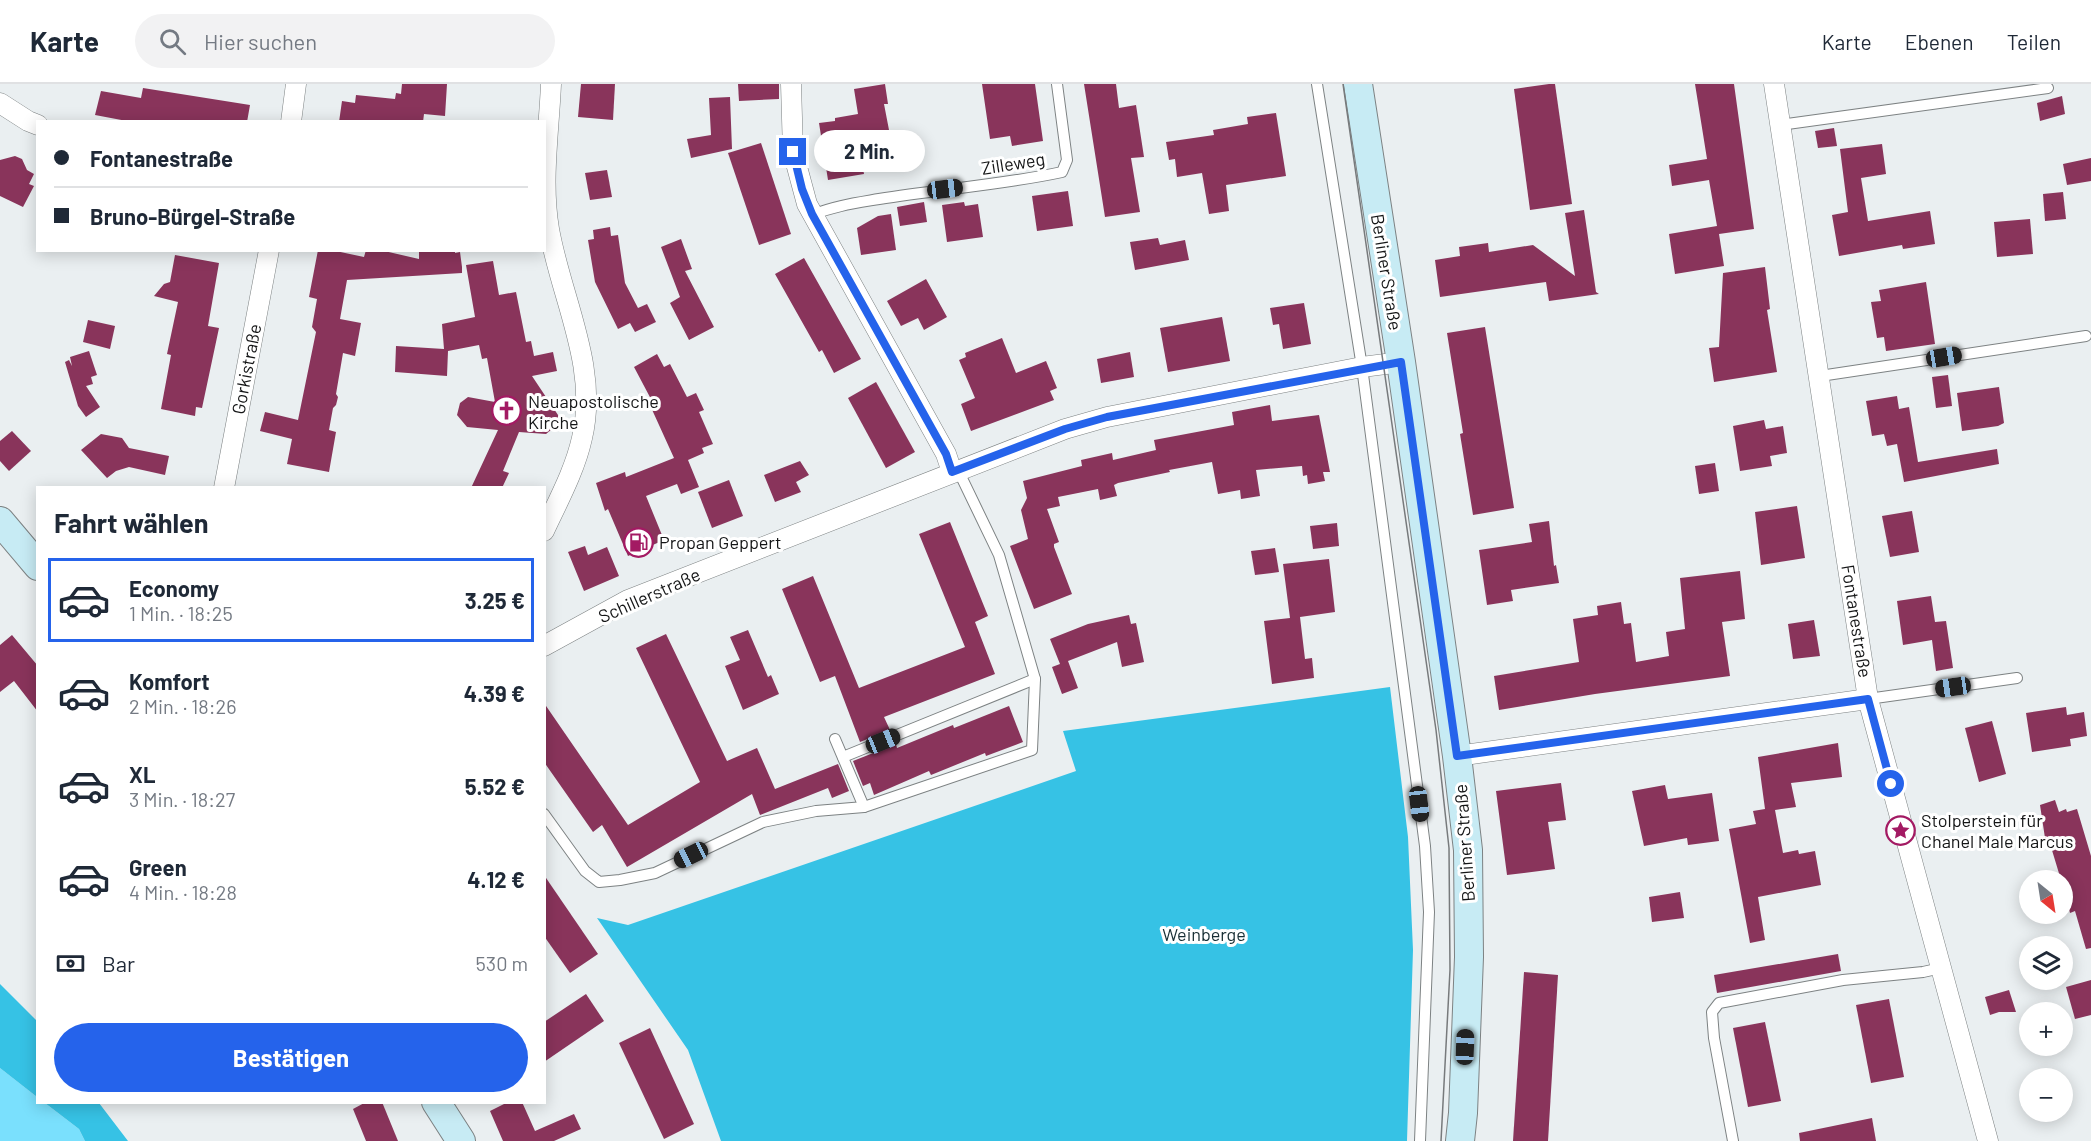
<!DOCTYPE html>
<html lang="de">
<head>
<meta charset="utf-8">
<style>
	:root { --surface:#fff; --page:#f2f2f3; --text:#1f2937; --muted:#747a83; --line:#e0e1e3; --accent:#2563eb }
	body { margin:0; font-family:Barlow,sans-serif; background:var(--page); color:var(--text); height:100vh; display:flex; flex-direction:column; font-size:22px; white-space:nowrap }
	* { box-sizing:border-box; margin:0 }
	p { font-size:20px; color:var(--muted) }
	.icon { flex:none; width:33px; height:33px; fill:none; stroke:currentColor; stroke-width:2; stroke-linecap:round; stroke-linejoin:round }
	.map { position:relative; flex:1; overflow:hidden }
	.drawer { position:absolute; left:36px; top:402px; width:510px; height:618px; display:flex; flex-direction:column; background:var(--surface); border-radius:0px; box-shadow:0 3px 15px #0003 }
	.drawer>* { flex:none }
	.banner { position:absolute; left:36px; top:36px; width:510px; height:132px; border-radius:0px; box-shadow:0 3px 15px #0003; display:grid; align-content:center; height:132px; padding:0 18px; background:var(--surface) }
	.needle { width:39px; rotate:150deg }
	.fabs { position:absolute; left:2019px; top:786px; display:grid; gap:12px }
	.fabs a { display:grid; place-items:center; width:54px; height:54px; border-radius:50%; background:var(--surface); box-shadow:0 3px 15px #0003; font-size:30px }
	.end { position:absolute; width:27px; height:27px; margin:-14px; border:8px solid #2563eb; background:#fff; box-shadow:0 0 0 3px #fff }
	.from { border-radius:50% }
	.bubble { position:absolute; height:42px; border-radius:21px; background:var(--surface); box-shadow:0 3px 15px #0003; font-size:20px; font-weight:700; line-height:42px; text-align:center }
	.car { position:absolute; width:18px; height:36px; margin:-18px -9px; border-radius:8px; box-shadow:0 0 4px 2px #0007; background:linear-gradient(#222 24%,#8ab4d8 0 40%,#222 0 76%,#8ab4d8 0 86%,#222 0) }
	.banner b { display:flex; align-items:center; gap:21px; height:57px; font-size:22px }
	.banner b+b { border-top:2px solid var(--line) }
	.banner i { width:15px; height:15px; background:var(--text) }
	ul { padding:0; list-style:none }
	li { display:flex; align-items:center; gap:18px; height:84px; margin:0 12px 9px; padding:0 6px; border:3px solid transparent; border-radius:0px }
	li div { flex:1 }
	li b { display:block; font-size:22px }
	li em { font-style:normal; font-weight:700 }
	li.on { border-color:var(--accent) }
	li>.icon { width:54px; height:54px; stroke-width:1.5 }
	h2 { padding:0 18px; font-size:27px; line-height:72px }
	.pay { display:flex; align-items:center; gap:15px; height:66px; padding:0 18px; font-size:22px }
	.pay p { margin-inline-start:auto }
	.button { display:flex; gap:12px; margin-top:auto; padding:12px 18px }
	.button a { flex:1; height:69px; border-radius:36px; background:var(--accent); color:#fff; font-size:24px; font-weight:700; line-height:69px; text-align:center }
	header { display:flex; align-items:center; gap:36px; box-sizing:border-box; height:84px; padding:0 30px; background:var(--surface); border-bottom:2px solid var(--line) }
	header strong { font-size:28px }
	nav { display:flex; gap:33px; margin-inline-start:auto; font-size:21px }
	.search { width:420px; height:54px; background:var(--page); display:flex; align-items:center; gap:15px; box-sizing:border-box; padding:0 21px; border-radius:33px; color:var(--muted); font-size:22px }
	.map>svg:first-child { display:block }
</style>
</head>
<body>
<header>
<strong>Karte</strong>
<div class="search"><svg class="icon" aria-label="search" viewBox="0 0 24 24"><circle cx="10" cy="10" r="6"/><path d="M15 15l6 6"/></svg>Hier suchen</div>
<nav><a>Karte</a><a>Ebenen</a><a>Teilen</a></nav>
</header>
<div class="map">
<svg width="2091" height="1057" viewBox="0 0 2091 1057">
	<rect width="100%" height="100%" fill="#eaeff1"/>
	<path fill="#7ae0fd" d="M0 984 37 1013 38 1018 45 1019 79 1045 85 1057H0Z"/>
	<g fill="#36c2e5">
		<path d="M1390 603 1408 753 1413 866 1407 1057H721L688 966 597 834 628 841 1076 687 1063 647Z"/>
		<path d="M0 900 37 937V1013L0 984Z"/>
		<path d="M45 1019H99L128 1057H85L79 1045Z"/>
	</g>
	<g fill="#89345b">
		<path d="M402 0H447L445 32 424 30 423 38H339L342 17 355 19 356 11 395 15 396 9 401 10Z"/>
		<path d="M581 0H615L613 36 578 33Z"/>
		<path d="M738 0H779V15L739 17Z"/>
		<path d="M885 0 888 20H884L889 46 881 48V50L858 54 864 90 828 96 819 39 835 37V34L858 30 854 5Z"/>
		<path d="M982 0H1035L1043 57 1012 62 1010 52 990 55Z"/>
		<path d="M1084 0H1116L1119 24 1136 21 1144 73 1131 74 1140 128 1105 133Z"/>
		<path d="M1549 0H1555L1572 120 1530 126 1514 5Z"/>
		<path d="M1695 0H1734L1754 145 1719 150 1724 182 1675 190 1669 150 1717 142 1709 96 1672 102 1669 81 1707 75Z"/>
		<path d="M143 4 250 21 247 38H132L95 31 101 7 141 14Z"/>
		<path d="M2062 12 2065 30 2040 37 2037 19Z"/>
		<path d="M730 13 732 65 691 74 687 55 711 51 709 14Z"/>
		<path d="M1276 29 1286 92 1226 101 1229 127 1209 130 1202 89 1177 93 1175 75 1169 76 1166 58 1214 51 1213 46 1248 40 1247 33Z"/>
		<path d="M1834 44 1837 62 1818 64 1815 47Z"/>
		<path d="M761 59 791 150 759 161 728 69Z"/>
		<path d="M1882 60 1886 90 1861 94 1868 137 1930 127 1935 160 1903 165 1902 161 1839 172 1832 131 1848 128 1840 65Z"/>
		<path d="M15 72 22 75 27 86 34 90 29 100 34 102 23 123 0 112V76Z"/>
		<path d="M2091 74V97L2067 101 2063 80Z"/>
		<path d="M607 86 612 113 590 116 585 89Z"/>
		<path d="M1068 107 1073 142 1037 147 1032 112Z"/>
		<path d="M2063 108 2066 135 2045 137 2043 110Z"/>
		<path d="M924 118 927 138 900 142 897 123Z"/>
		<path d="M964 118 965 122 978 120 983 153 947 158 942 121Z"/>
		<path d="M1584 126 1596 208 1599 210 1549 217 1546 198 1440 213 1435 176 1460 172 1459 163 1488 159 1489 168 1533 161 1575 192 1565 129Z"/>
		<path d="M891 130 896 166 861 171 857 144 878 132Z"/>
		<path d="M2030 135 2033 170 1997 173 1994 138Z"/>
		<path d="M610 143 611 152 618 151 625 199 638 224 647 220 656 238 635 248 630 239 618 245 595 198 588 156 594 155 593 146Z"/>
		<path d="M1158 154 1160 161 1185 156 1189 176 1135 186 1130 158Z"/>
		<path d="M681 155 692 185 685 187 714 243 689 256 670 219 680 213 661 163Z"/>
		<path d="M318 166H331L364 173 366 166H380L419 175V166H455V169L460 168 462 183V189L347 196 340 235 361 239 355 272 343 269 336 310 338 313 336 321 333 324 329 346 336 348 329 388 287 380 292 355 260 347 265 328 298 336 316 248 312 243 317 215 309 213Z"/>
		<path d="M175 171 219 179 208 242 219 244 202 324 196 323 195 332 161 325 171 271 167 270 178 218 154 212 164 200 170 198Z"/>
		<path d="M804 174 861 275 834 289 822 266 819 268 775 190Z"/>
		<path d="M493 177 499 211 516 208 526 258 531 257 534 272 553 268 557 287 532 292 562 337 546 350 519 348 503 387 509 389 502 404H471L498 346 467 343 457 331 460 319 468 313 495 318 487 274 482 275 479 261 448 267 447 292 395 288 396 262 444 265 442 240 475 233 466 181Z"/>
		<path d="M1765 183 1770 225 1767 226 1777 288 1714 298 1709 264 1719 263 1723 189Z"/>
		<path d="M926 195 947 233 924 246 918 234 901 242 887 217Z"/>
		<path d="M1926 198 1935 260 1886 267 1884 253 1877 254 1871 218 1881 217 1879 206Z"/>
		<path d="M1304 219 1311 260 1283 265 1279 240 1273 241 1270 224Z"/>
		<path d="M1222 233 1230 277 1168 288 1160 244Z"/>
		<path d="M88 236 115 242 110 265 83 258Z"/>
		<path d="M1485 243 1514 424 1473 431 1460 350 1463 349 1447 249Z"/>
		<path d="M1002 254 1016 289 1046 277 1057 304 1050 307 1054 316 971 347 961 320 975 314 959 276 966 273 965 269Z"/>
		<path d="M89 267 97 291 91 293 93 300 86 302 100 323 86 333 78 322 65 278 69 276 72 282 70 273Z"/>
		<path d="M1130 268 1134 293 1101 299 1097 275Z"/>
		<path d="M657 270 664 283 670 280 687 313 696 309 704 326 699 328 713 360 702 364 704 369 688 376 699 403 681 410 677 400 646 412 664 456 628 472 608 425 605 427 596 399 625 388 626 393 674 374 649 319 652 317 634 283Z"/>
		<path d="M1948 291 1952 322 1936 324 1932 293Z"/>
		<path d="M876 298 915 368 886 384 848 314Z"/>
		<path d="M1999 303 2004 339 1998 342 1962 347 1957 309Z"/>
		<path d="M1897 312 1899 325 1909 323 1918 378 1997 365 1999 380 1904 398 1897 360 1887 362 1884 350 1872 352 1866 317Z"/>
		<path d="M1270 321 1272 337 1319 331 1330 388H1323L1325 397 1308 400 1307 391 1303 392 1302 382 1256 386 1260 412 1241 415 1240 406 1218 410 1212 378 1169 386 1170 388 1118 399 1114 401 1117 412 1100 416 1098 405 1058 413 1060 422 1047 425 1059 458 1054 460V463L1072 510 1034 525 1010 462 1028 455 1021 426 1027 414 1023 397 1082 382 1081 376 1112 369 1113 376 1156 366 1154 356 1234 341 1232 328Z"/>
		<path d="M1764 336 1766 345 1783 342 1787 369 1770 372 1772 382 1740 387 1733 342Z"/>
		<path d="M12 347 31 367 9 387 0 377V357Z"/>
		<path d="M101 350 122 354 129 364 169 372 165 391 129 383 116 387 107 394 81 366Z"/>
		<path d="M800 377 809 391 796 398 801 408 775 418 764 391Z"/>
		<path d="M1715 379 1719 407 1699 410 1695 382Z"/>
		<path d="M729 396 743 432 712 444 698 408Z"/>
		<path d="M1797 422 1805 474 1761 481 1755 428Z"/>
		<path d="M1912 427 1919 468 1890 473 1882 432Z"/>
		<path d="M1549 437 1554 482 1556 481 1559 499 1511 506 1513 517 1487 521 1479 466 1532 458 1529 440Z"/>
		<path d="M950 438 988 532 975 538 995 590 884 633 890 646 860 658 835 592 820 598 782 505 813 492 859 604 965 563 919 450Z"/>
		<path d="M1337 439 1339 462 1313 465 1310 442Z"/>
		<path d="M585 462 588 471 607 463 619 492 584 507 568 468Z"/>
		<path d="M1275 464 1279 488 1255 491 1251 467Z"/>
		<path d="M1329 475 1335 528 1300 533 1305 575 1312 574 1314 594 1272 600 1264 537 1290 534 1283 480Z"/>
		<path d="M1740 487 1745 535 1722 538 1730 592 1595 610 1499 626 1494 592 1579 578 1573 535 1598 531 1597 522 1621 518 1624 540 1631 539 1636 578 1669 572 1666 548 1685 545 1680 494Z"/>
		<path d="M1931 512 1935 538 1946 537 1953 584 1936 587 1932 556 1903 561 1897 517Z"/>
		<path d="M1129 531 1131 540 1136 539 1144 578 1122 583 1117 558 1068 577 1078 604 1062 610 1052 583 1060 580 1050 555 1088 540Z"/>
		<path d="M1814 536 1820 572 1793 575 1788 540Z"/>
		<path d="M748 546 768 593 771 591 779 610 743 626 725 582 740 576 730 553Z"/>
		<path d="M666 550 727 677 757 664 775 705 838 680 849 707 832 714 828 704 760 731 752 710 627 783 602 741 593 748 544 678V619L628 741 700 698 636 564Z"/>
		<path d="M12 551 38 582V628L14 597 0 608V561Z"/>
		<path d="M1009 622 1023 658 986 672 985 669 931 691 929 687 874 711 870 699 863 702 853 677 896 660 897 664 953 641 954 644Z"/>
		<path d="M2066 623 2067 631 2084 628 2087 652 2070 655 2071 662 2032 668 2026 629Z"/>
		<path d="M1992 637 2006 690 1979 698 1965 644Z"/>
		<path d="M1838 659 1842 693 1791 699 1796 723 1775 726 1783 769 1798 766 1799 770 1815 767 1821 801 1758 813 1765 856 1750 859 1729 745 1756 740 1753 727 1765 725 1758 673Z"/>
		<path d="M1561 699 1566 736 1548 738 1555 785 1507 791 1496 707Z"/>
		<path d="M1665 701 1668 715 1712 709 1719 757 1688 761 1687 754 1644 762 1632 707Z"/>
		<path d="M2055 716 2059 728 2066 725 2067 728 2077 725 2091 772V864L2086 865 2075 827 2070 829 2062 796H2061L2048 753 2045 754 2040 721Z"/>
		<path d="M544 791 598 870 570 889 544 852Z"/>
		<path d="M1680 808 1684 834 1652 838 1649 813Z"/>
		<path d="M1838 870 1841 887 1717 909 1714 891Z"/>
		<path d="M1524 888 1558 891 1548 1057H1513Z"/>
		<path d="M2091 896V931L2075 935 2066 903Z"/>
		<path d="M2009 906 2016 928H1999L1990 931 1985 913Z"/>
		<path d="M586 910 604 937 544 978V938Z"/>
		<path d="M1889 915 1904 993 1871 999 1856 921Z"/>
		<path d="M1765 938 1781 1017 1748 1023 1733 944Z"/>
		<path d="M650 944 694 1040 664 1055 619 959Z"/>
		<path d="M366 1018H382L398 1057H366L353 1025Z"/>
		<path d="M508 1018H522L535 1047 574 1030 581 1045 554 1057H503L490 1027Z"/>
		<path d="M1872 1034 1876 1057H1800L1799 1049Z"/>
	</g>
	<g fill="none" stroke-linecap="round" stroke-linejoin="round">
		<defs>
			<g id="lane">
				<path d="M1317 0 1362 283 1425 762 1429 828 1420 1057"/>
				<path d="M1780 41 2048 4"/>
				<path d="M812 131C834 122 856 119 879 115 940 105 1002 101 1062 88L1067 76 1057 0"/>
				<path d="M1820 292 2086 252"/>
				<path d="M1868 615 2017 594"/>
				<path d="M835 655 864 723"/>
				<path d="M843 673 1035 595"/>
				<path d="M544 730 585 787 599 798 620 796 655 789 763 738 816 727 864 723 1032 666 1035 595 999 471 958 386"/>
				<path d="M1733 1057 1714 954 1712 928 1719 919 1843 896 1923 888 1941 884"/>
			</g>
			<g id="street">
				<path d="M791 0 793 68 807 120 946 370 952 388"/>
				<path d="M1774 0 1868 615 1988 1057"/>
				<path d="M0 19 28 37 38 41"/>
				<path d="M291 38 296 0"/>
				<path d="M224 404 269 166"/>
				<path d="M544 447C558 417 575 386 582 354 599 283 561 214 549 145 541 98 549 47 551 0"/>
				<path d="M544 562 628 516 1065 345 1107 333 1362 283 1401 278"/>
				<path d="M1457 672 1868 615"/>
			</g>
			<g id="secondary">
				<path d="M1358 0 1401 278 1457 672 1468 766 1469 873 1463 1029 1460 1057"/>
				<path d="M0 437 38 482"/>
				<path d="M436 1018 461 1057"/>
			</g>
		</defs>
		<use href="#lane" stroke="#7d8283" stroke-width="12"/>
		<use href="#street" stroke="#7d8283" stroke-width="21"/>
		<use href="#secondary" stroke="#7d8283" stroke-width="30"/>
		<use href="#lane" stroke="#fff" stroke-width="10"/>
		<use href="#street" stroke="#fff" stroke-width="20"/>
		<use href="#secondary" stroke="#c7ebf4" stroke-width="28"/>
		<path stroke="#777a7c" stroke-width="1.5" d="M1343 0 1436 646 1449 764 1450 886 1441 1057"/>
	</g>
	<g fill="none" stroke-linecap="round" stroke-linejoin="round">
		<path stroke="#2563eb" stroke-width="8" d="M793 68 802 105 812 130 946 370 952 388 1065 345 1107 333 1401 278 1457 672 1868 615 1891 700"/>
	</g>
	<defs>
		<symbol id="church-ring" viewBox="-11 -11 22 22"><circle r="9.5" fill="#fff" stroke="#a31a63" stroke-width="1.5"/><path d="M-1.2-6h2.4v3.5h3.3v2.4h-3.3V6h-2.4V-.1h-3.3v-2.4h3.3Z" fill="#a31a63"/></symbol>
		<symbol id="fuel-ring" viewBox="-11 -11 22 22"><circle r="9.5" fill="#fff" stroke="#a31a63" stroke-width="1.5"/><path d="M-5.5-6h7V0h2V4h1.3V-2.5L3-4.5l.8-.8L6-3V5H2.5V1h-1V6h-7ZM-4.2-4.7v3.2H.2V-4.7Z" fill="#a31a63"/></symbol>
		<symbol id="sight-ring" viewBox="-11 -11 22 22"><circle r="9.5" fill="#fff" stroke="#a31a63" stroke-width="1.5"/><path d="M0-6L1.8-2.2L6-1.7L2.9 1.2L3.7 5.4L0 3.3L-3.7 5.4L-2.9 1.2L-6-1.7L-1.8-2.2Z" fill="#a31a63"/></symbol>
	</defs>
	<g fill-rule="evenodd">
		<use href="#church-ring" x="490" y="310" width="33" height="33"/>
		<use href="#fuel-ring" x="622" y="442" width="33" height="33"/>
		<use href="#sight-ring" x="1884" y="730" width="33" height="33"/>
	</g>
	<g text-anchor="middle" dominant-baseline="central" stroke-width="6" stroke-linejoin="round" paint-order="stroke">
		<g font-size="18" fill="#141516" stroke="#fff">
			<text transform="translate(1013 79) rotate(-9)">Zilleweg</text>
			<text transform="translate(1387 188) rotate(81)">Berliner Straße</text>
			<text transform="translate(246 285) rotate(-79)">Gorkistraße</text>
			<text transform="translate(649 511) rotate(-24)">Schillerstraße</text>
			<text transform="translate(1857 537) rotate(81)">Fontanestraße</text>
			<text transform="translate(1464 759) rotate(-94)">Berliner Straße</text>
		</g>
		<g font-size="18" fill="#141516" stroke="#fff" text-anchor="start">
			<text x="528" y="317">Neuapostolische<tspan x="528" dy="21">Kirche</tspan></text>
			<text x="659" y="458">Propan Geppert</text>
			<text x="1921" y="736">Stolperstein für<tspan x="1921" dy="21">Chanel Male Marcus</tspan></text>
		</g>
		<g font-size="18" fill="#172e34" stroke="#fff">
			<text x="1204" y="850">Weinberge</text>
		</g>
	</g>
</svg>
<div class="fabs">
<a><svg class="needle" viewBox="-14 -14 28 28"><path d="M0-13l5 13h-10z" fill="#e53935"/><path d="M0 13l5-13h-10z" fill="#747a83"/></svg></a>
<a><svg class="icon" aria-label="layers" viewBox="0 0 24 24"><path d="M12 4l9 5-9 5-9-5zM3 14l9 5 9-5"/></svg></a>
<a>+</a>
<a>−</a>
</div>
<i class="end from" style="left:1891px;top:700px"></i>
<i class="end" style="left:793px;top:68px"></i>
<div class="bubble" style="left:814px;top:46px;width:111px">2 Min.</div>
<i class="car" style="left:945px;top:105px;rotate:83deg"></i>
<i class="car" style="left:1944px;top:273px;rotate:81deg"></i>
<i class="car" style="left:1953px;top:603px;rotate:262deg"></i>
<i class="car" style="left:883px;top:657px;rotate:68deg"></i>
<i class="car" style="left:1419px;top:720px;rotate:173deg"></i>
<i class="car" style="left:691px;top:771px;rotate:244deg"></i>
<i class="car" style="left:1465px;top:963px;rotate:2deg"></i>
<div class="banner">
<b><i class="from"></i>Fontanestraße</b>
<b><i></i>Bruno-Bürgel-Straße</b>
</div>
<section class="drawer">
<h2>Fahrt wählen</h2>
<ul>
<li class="on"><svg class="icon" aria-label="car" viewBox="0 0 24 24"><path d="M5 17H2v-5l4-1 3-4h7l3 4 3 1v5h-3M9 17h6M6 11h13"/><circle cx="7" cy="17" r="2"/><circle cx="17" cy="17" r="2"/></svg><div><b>Economy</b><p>1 Min. · 18:25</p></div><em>3.25 €</em></li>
<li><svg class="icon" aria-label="car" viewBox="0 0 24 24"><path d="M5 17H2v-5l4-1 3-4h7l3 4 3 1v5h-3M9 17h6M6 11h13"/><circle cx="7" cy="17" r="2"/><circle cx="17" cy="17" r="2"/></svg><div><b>Komfort</b><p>2 Min. · 18:26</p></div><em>4.39 €</em></li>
<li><svg class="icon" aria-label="car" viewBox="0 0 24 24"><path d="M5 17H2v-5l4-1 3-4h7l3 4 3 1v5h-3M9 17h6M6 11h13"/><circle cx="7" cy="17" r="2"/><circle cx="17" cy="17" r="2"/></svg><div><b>XL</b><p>3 Min. · 18:27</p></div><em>5.52 €</em></li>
<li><svg class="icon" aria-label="car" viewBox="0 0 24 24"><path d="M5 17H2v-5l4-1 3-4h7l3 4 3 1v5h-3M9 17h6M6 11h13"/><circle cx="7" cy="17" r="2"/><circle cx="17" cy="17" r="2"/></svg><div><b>Green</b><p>4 Min. · 18:28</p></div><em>4.12 €</em></li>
</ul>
<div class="pay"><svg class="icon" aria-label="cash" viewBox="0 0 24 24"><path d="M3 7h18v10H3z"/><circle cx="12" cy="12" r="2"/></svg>Bar<p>530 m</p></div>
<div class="button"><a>Bestätigen</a></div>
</section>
</div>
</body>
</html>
